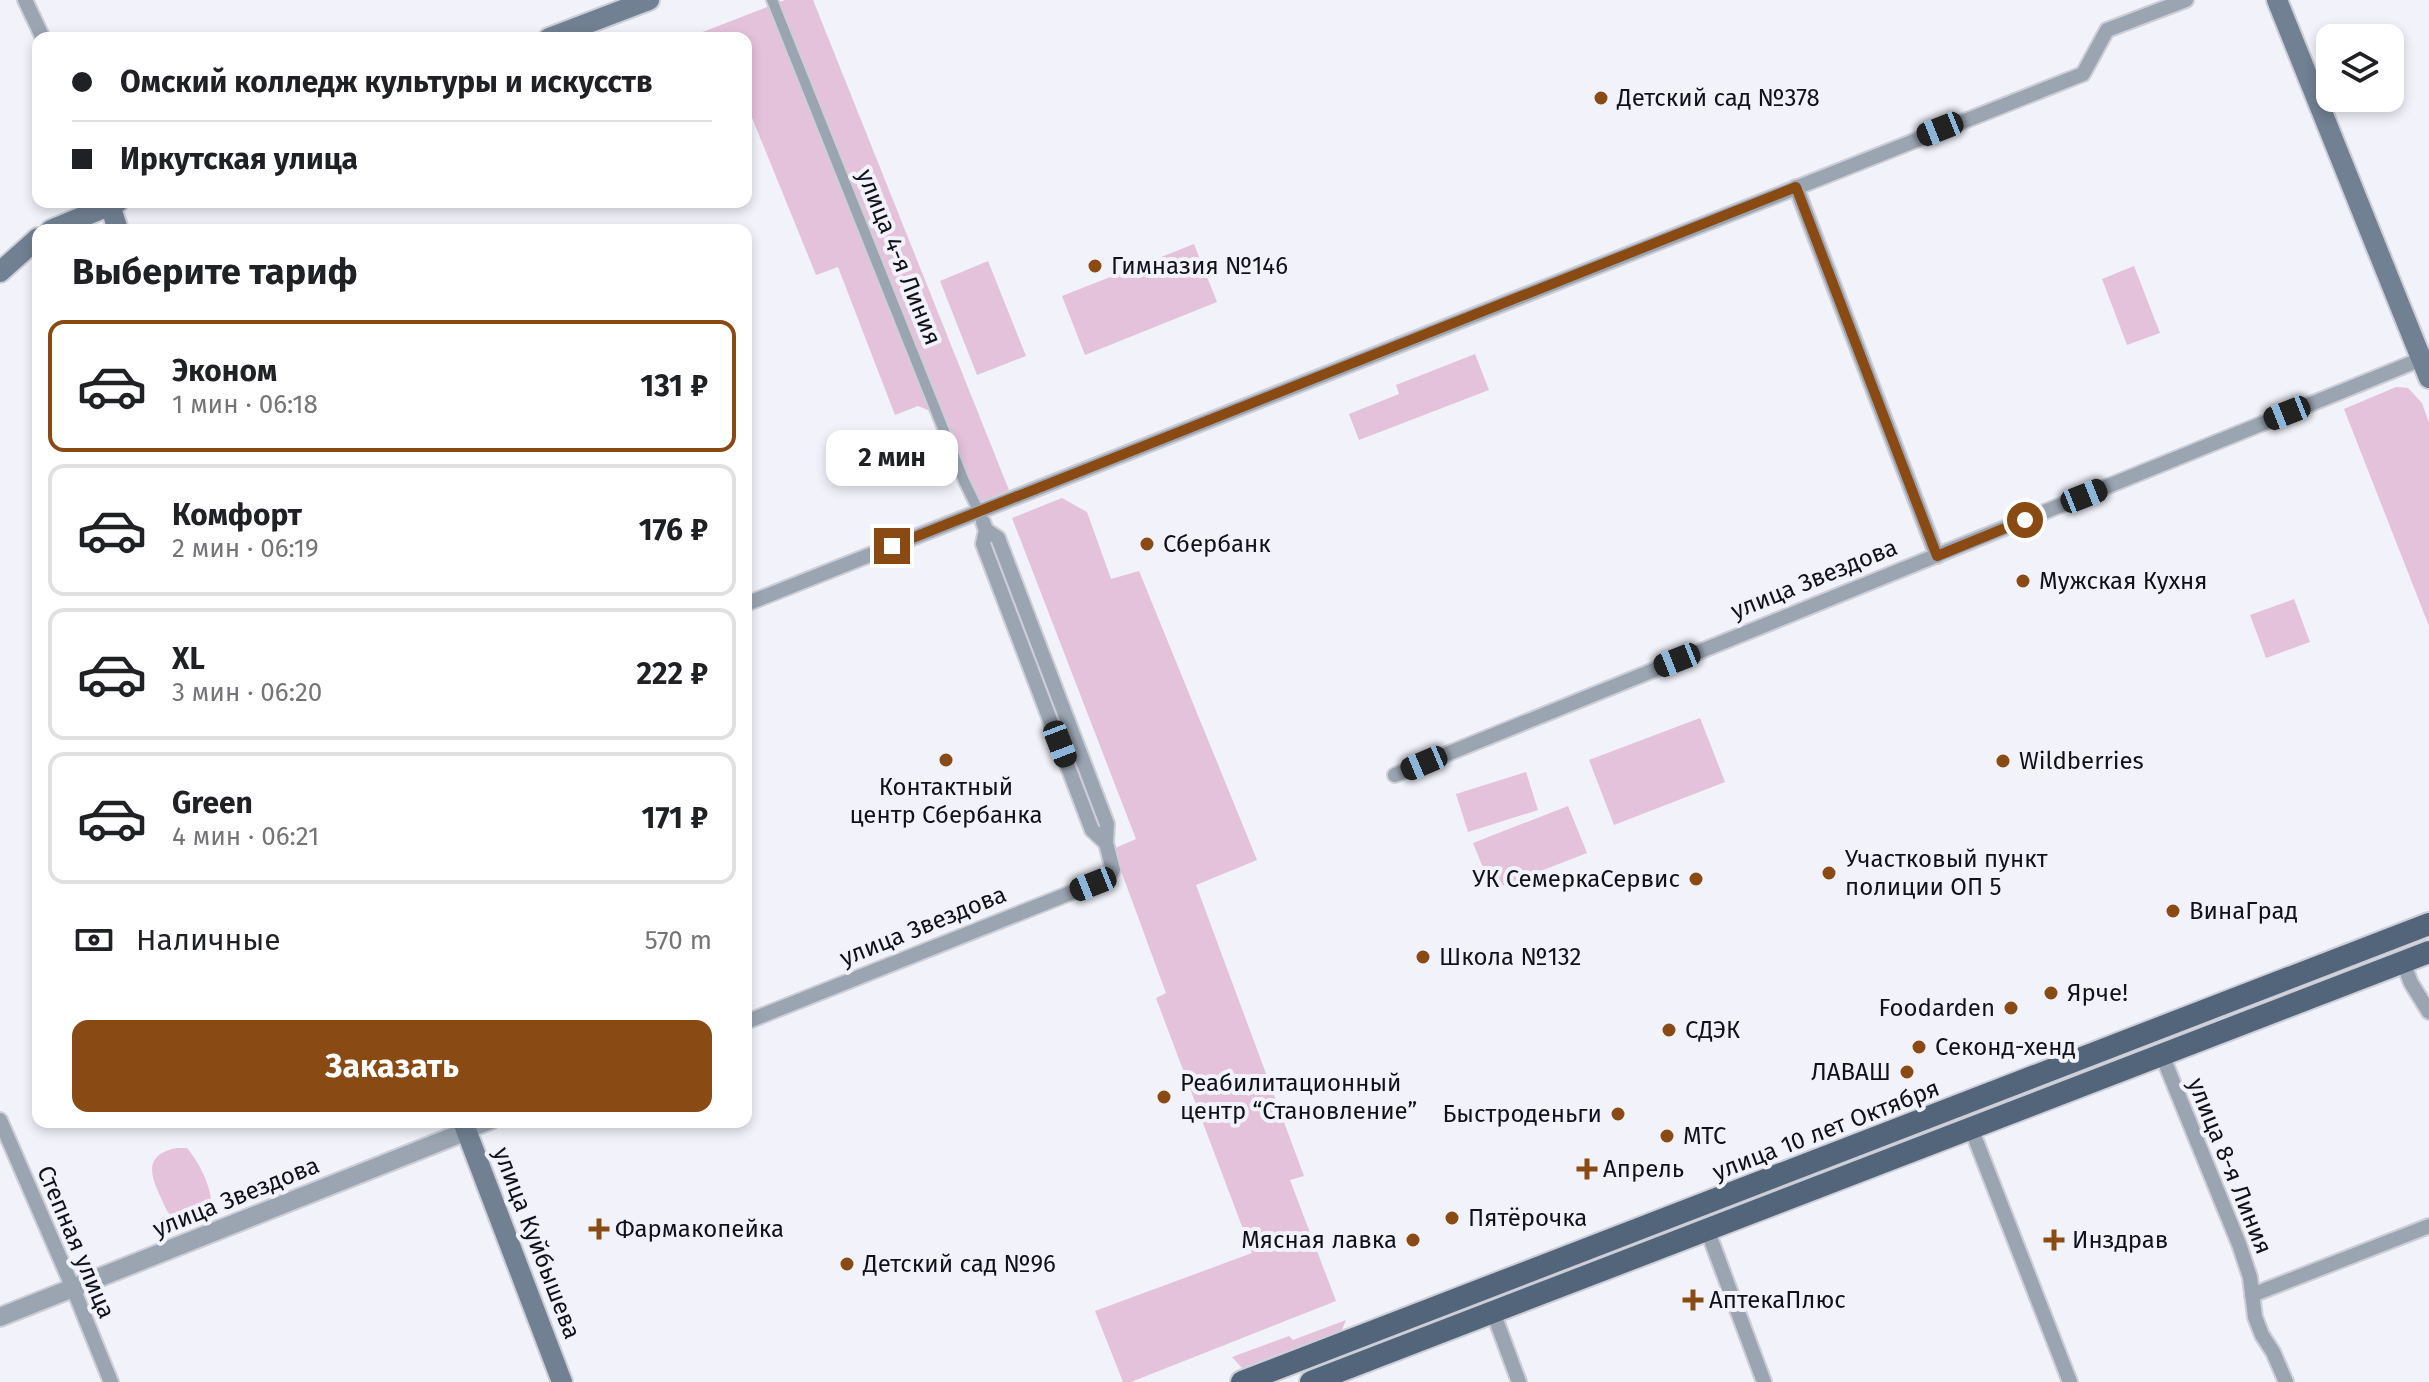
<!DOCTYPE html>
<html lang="ru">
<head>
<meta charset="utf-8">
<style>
	:root { --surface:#fff; --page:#f2f2f2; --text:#202124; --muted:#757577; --line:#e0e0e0; --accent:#8a4a13 }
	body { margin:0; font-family:"Fira Sans",sans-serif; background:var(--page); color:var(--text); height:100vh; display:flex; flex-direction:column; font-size:30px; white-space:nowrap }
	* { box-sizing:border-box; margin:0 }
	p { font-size:26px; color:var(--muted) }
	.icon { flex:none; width:44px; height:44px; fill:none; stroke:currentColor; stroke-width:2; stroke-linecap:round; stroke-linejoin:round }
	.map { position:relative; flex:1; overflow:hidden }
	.drawer { position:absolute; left:32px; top:224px; width:720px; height:904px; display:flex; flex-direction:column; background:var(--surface); border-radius:16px; box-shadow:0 4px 12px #0003 }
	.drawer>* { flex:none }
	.guide { position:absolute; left:32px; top:32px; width:720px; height:176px; border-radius:16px; box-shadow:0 4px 12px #0003; display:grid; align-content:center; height:176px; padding:0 40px; background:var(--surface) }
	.controls { position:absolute; left:2316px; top:24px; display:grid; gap:16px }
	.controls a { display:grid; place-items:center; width:88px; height:88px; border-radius:16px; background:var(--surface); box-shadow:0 4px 12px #0003; font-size:40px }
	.end { position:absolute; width:36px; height:36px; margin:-18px; border:10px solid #8a4a13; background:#fff; box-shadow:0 0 0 4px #fff }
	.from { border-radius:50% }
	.bubble { position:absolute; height:56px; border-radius:16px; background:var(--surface); box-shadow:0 4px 12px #0003; font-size:26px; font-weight:700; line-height:56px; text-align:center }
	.car { position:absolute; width:24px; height:48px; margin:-24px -12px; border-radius:10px; box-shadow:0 0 6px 2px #0007; background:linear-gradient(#222 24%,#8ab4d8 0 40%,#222 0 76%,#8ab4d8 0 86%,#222 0) }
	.guide b { display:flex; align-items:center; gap:28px; height:76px; font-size:30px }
	.guide b+b { border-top:2px solid var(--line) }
	.guide i { width:20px; height:20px; background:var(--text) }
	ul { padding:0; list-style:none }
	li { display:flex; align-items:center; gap:24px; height:132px; margin:0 16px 12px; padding:0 24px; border:4px solid var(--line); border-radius:16px }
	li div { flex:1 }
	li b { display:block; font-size:30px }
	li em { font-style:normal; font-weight:700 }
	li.selected { border-color:var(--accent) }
	li>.icon { width:72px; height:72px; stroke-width:1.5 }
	h2 { padding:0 40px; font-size:36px; line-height:96px }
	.pay { display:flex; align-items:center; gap:20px; height:88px; padding:0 40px; font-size:30px }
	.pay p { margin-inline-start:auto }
	.button { display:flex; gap:16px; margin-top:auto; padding:16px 40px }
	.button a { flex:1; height:92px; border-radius:16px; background:var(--accent); color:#fff; font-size:32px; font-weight:700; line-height:92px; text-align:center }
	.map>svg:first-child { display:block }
</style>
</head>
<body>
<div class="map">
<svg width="2429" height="1382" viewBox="0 0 2429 1382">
	<rect width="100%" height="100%" fill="#f1f2fa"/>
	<g fill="#e4c2db">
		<path d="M785 0H813L1009 490 970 506 930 411 918 406 895 415 838 267 816 275 746 103V38H687Z"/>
		<path d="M1194 244 1217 302 1085 355 1062 296Z"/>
		<path d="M988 261 1026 356 977 375 940 281Z"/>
		<path d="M2134 266 2160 333 2127 345 2102 279Z"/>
		<path d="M1475 354 1489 390 1359 440 1349 414 1399 394 1396 385Z"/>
		<path d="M2396 387 2408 388 2422 403 2429 423V626L2344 409Z"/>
		<path d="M1062 498 1087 512 1111 579 1139 571 1257 860 1196 885 1304 1176 1290 1180 1336 1301 1131 1382H1123L1095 1311 1252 1253 1156 998 1166 993 1113 849 1136 839 1012 518Z"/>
		<path d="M2294 599 2310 642 2266 658 2250 615Z"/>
		<path d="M1700 718 1725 782 1614 825 1589 760Z"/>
		<path d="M1526 772 1538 810 1468 832 1456 794Z"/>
		<path d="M1568 806 1587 853 1492 890 1473 843Z"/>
		<path d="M177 1148H187C198 1161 209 1182 211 1199 214 1218 192 1229 176 1220 169 1215 165 1208 162 1200 150 1175 143 1154 177 1148Z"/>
		<path d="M1346 1320 1342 1330 1242 1368 1232 1357 1289 1336 1293 1340Z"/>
	</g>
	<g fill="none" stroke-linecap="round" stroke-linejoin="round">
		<defs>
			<path id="pedestrian" d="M772 0 964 481 979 512"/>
			<g id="minor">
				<path d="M25 0 43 38"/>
				<path d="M1796 187 1937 556"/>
				<path d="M983 522 986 530 983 544 1092 830 1106 843"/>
				<path d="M746 604 2083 74 2107 30 2186 0"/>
				<path d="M1395 775 2429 356"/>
				<path d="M2403 962 2411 983 2429 1012"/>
				<path d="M746 1022 1093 884 1107 878 1113 870 1106 843 1107 824 998 538 986 530"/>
				<path d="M2162 1055 2239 1244 2250 1277 2255 1317 2262 1335 2273 1352 2286 1382"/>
				<path d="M0 1120 73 1288 111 1382"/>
				<path d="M1971 1128 2070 1382"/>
				<path d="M467 1131 491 1122"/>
				<path d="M1707 1229 1764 1382"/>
				<path d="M2252 1295 2429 1226"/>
				<path d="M1493 1312 1519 1382"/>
			</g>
			<path id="tertiary" d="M0 1317 467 1131"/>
			<g id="secondary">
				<path d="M2277 0 2429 378"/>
				<path d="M549 38 649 0"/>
				<path d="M110 205 118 230"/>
				<path d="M51 230 118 202"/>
				<path d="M0 272 38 238"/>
				<path d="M463 1122 562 1382"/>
			</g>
			<g id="primary">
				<path d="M1242 1382 2429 924"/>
				<path d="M1311 1382 2429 952"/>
			</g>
		</defs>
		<use href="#pedestrian" stroke="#cdced7" stroke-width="14"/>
		<use href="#minor" stroke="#cdced7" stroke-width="18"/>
		<use href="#tertiary" stroke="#cdced7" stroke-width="22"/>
		<use href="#secondary" stroke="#cdced7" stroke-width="24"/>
		<use href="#primary" stroke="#cdced7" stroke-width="26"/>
		<use href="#pedestrian" stroke="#9ba5b2" stroke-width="10"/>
		<use href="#minor" stroke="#9ba5b2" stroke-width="14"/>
		<use href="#tertiary" stroke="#9ba5b2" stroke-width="18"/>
		<use href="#secondary" stroke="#718092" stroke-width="20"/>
		<use href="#primary" stroke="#53657b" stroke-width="22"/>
	</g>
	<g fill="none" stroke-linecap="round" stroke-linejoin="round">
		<path stroke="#8a4a13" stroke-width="10" d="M892 546 1796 187 1937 556 2025 520"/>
	</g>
	<g fill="#8a4a13" stroke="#f1f2fa" stroke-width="3">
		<circle cx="1601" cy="98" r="8"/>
		<circle cx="1095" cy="266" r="8"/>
		<circle cx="1147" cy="544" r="8"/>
		<circle cx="2023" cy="581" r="8"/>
		<circle cx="946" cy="760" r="8"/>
		<circle cx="2003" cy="761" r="8"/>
		<circle cx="1829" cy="873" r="8"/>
		<circle cx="1696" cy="879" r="8"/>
		<circle cx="2173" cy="911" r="8"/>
		<circle cx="1423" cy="957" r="8"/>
		<circle cx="2051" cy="993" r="8"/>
		<circle cx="2011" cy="1008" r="8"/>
		<circle cx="1669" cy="1030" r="8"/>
		<circle cx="1919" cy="1047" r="8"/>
		<circle cx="1907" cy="1072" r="8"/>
		<circle cx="1164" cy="1097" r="8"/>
		<circle cx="1618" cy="1114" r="8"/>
		<circle cx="1667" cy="1136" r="8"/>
		<path d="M1583 1157h8v8h8v8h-8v8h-8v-8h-8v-8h8z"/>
		<circle cx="1452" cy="1218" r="8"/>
		<path d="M595 1217h8v8h8v8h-8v8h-8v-8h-8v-8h8z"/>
		<circle cx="1413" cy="1240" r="8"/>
		<path d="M2050 1228h8v8h8v8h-8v8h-8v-8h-8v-8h8z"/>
		<circle cx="847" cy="1264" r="8"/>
		<path d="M1689 1288h8v8h8v8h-8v8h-8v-8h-8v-8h8z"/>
	</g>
	<g text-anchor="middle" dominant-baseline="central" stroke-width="8" stroke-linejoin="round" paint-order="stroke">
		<g font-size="24" fill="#10111d" stroke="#f1f2fa" text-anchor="start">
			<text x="1617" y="98">Детский сад №378</text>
			<text x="1111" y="266">Гимназия №146</text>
			<text x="1163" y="544">Сбербанк</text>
			<text x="2039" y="581">Мужская Кухня</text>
			<text x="2019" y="761">Wildberries</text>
			<text x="946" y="787" text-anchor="middle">Контактный<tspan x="946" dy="28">центр Сбербанка</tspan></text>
			<text x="1845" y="859">Участковый пункт<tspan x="1845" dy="28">полиции ОП 5</tspan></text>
			<text x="1680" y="879" text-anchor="end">УК СемеркаСервис</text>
			<text x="2189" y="911">ВинаГрад</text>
			<text x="1439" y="957">Школа №132</text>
			<text x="2067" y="993">Ярче!</text>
			<text x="1995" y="1008" text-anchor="end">Foodarden</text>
			<text x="1685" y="1030">СДЭК</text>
			<text x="1935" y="1047">Секонд-хенд</text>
			<text x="1891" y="1072" text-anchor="end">ЛАВАШ</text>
			<text x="1180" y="1083">Реабилитационный<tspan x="1180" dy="28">центр “Становление”</tspan></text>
			<text x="1602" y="1114" text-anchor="end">Быстроденьги</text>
			<text x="1683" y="1136">МТС</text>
			<text x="1603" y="1169">Апрель</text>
			<text x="1468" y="1218">Пятёрочка</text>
			<text x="615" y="1229">Фармакопейка</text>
			<text x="1397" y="1240" text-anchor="end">Мясная лавка</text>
			<text x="2072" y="1240">Инздрав</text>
			<text x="863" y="1264">Детский сад №96</text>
			<text x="1709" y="1300">АптекаПлюс</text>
		</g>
		<g font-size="24" fill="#10111d" stroke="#f1f2fa">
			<text transform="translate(899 257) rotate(68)">улица 4-я Линия</text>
			<text transform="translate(1814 579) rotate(-22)">улица Звездова</text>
			<text transform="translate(923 926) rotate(-22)">улица Звездова</text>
			<text transform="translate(1826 1130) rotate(-21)">улица 10 лет Октября</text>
			<text transform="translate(2230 1166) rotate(68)">улица 8-я Линия</text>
			<text transform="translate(236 1197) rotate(-22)">улица Звездова</text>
			<text transform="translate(76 1242) rotate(67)">Степная улица</text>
			<text transform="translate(537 1243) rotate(69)">улица Куйбышева</text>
		</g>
	</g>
</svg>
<div class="controls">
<a><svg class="icon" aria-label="layers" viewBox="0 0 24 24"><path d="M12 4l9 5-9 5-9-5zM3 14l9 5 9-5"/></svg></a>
</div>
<i class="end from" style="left:2025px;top:520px"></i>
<i class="end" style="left:892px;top:546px"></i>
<div class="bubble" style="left:826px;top:430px;width:132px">2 мин</div>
<i class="car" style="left:1940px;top:129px;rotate:248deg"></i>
<i class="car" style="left:2287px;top:413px;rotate:248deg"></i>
<i class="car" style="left:2084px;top:496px;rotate:68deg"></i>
<i class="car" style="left:1677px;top:660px;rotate:248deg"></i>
<i class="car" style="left:1060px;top:744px;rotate:159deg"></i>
<i class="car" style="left:1424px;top:763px;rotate:247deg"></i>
<i class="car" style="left:1093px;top:884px;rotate:248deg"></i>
<div class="guide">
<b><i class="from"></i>Омский колледж культуры и искусств</b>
<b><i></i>Иркутская улица</b>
</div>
<section class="drawer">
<h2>Выберите тариф</h2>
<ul>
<li class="selected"><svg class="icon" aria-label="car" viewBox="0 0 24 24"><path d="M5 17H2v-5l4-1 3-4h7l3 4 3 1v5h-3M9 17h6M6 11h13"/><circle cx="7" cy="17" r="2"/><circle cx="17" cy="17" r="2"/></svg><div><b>Эконом</b><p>1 мин · 06:18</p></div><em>131 ₽</em></li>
<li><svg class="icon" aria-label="car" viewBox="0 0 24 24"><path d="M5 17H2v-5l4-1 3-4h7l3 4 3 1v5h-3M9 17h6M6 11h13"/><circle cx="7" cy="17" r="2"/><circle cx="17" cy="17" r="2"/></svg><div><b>Комфорт</b><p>2 мин · 06:19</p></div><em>176 ₽</em></li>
<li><svg class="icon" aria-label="car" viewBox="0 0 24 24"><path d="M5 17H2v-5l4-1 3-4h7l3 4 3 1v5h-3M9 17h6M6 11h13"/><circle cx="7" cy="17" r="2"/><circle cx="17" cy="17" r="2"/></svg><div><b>XL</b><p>3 мин · 06:20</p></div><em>222 ₽</em></li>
<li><svg class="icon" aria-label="car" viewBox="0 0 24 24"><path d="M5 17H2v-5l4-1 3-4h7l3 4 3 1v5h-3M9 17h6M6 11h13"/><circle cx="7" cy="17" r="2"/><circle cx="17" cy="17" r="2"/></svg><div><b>Green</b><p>4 мин · 06:21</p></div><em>171 ₽</em></li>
</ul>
<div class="pay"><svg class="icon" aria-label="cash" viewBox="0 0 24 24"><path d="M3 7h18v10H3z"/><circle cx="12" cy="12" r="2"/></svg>Наличные<p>570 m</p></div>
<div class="button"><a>Заказать</a></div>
</section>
</div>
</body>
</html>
